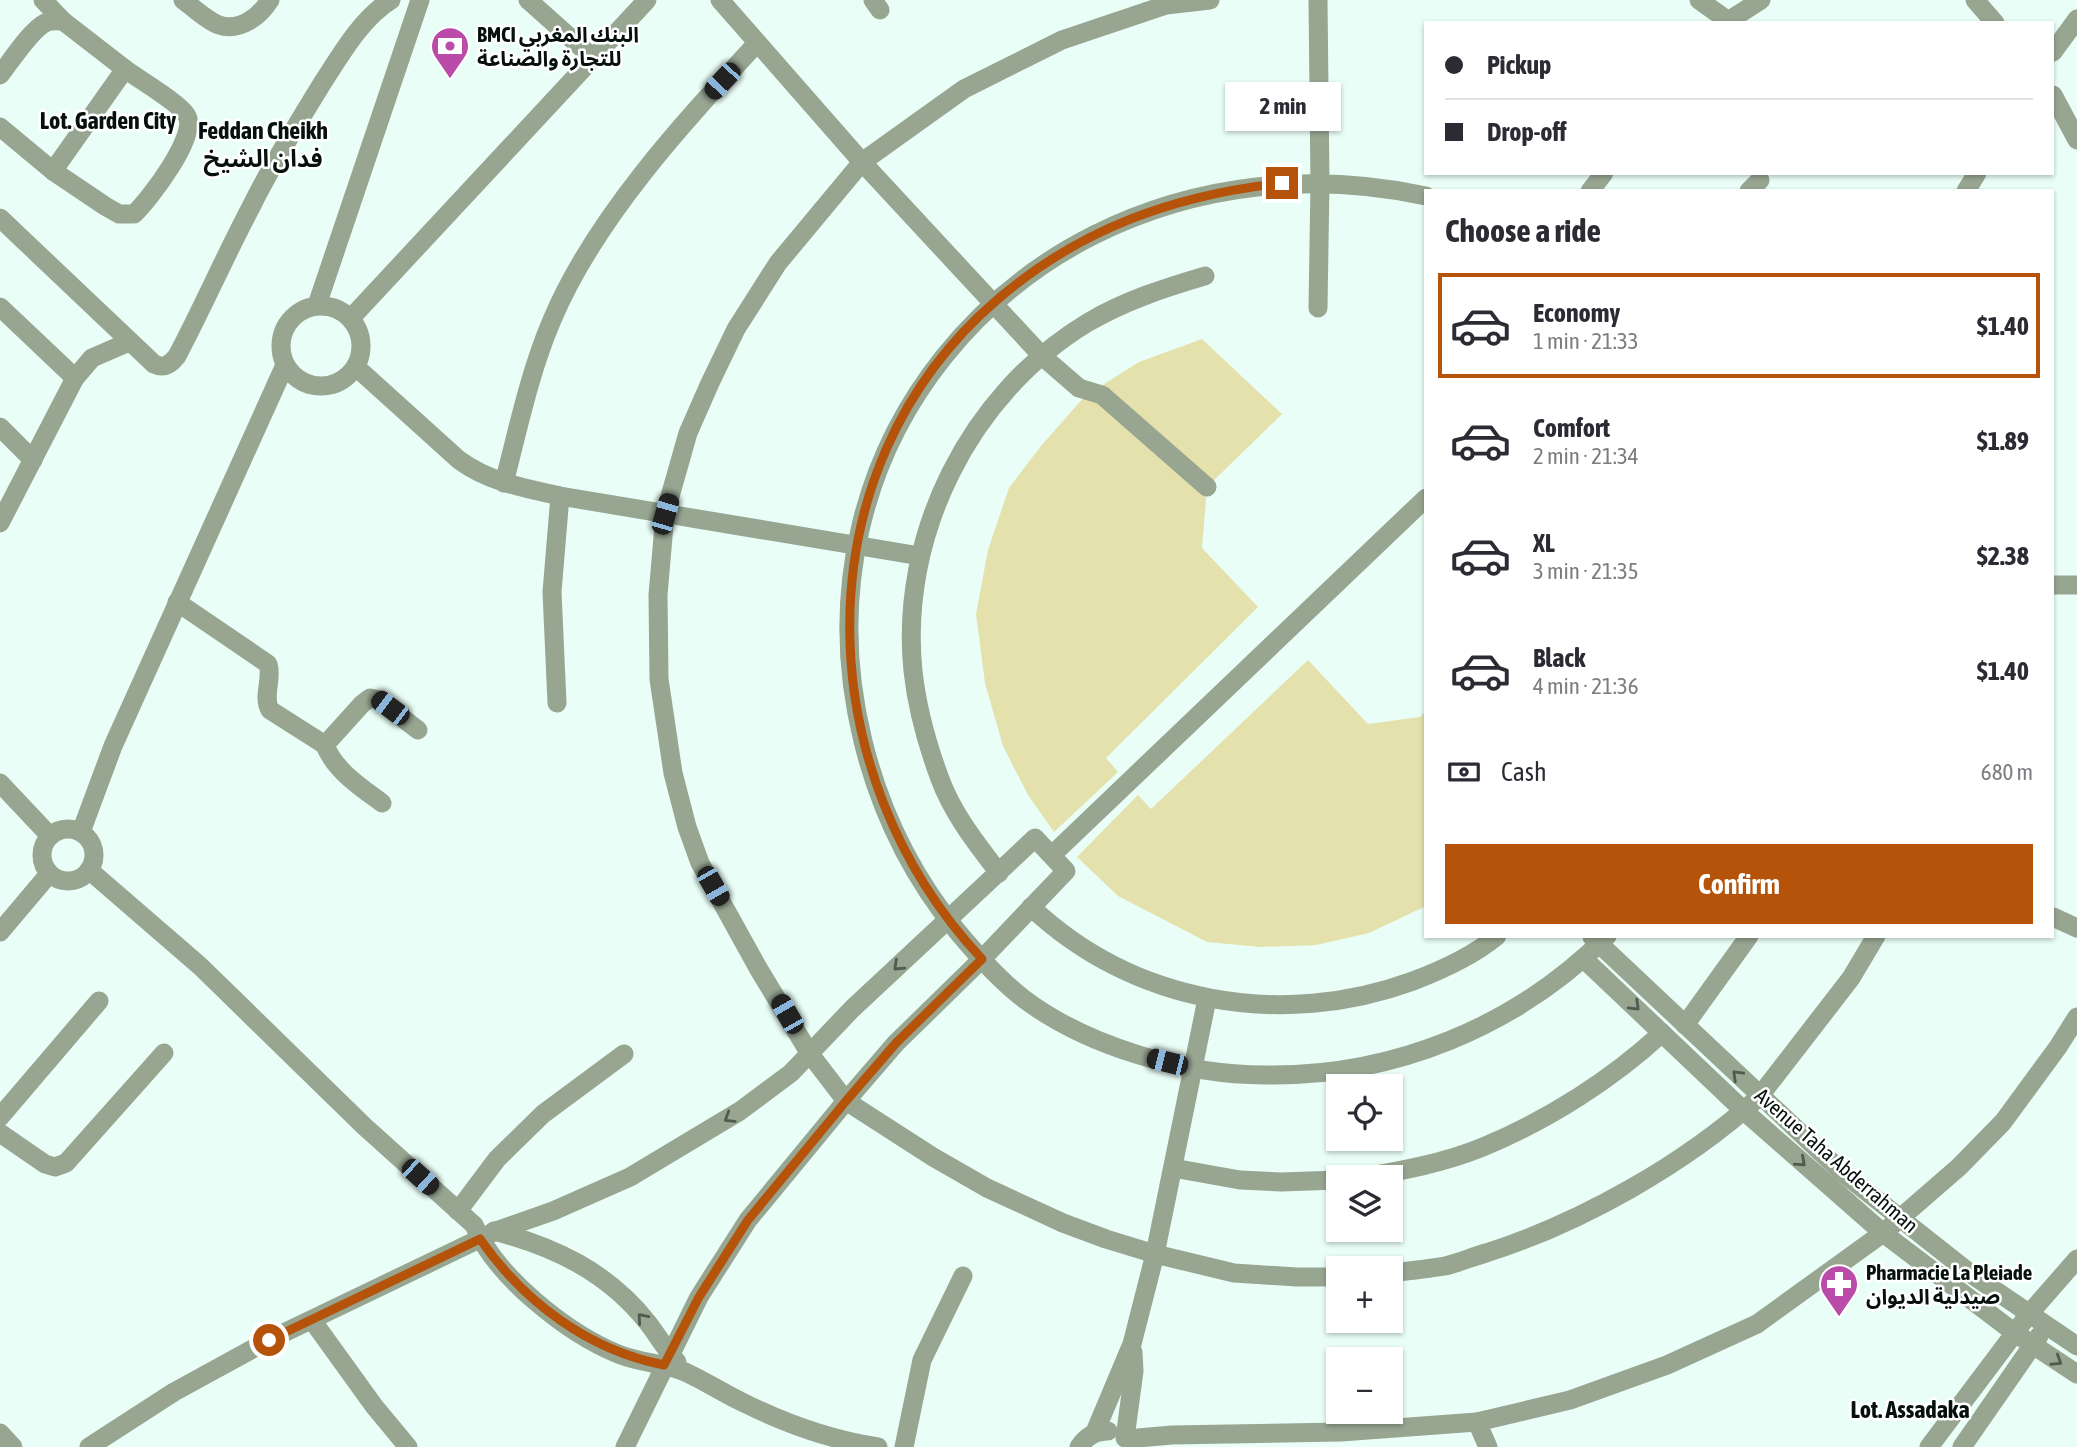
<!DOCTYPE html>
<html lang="en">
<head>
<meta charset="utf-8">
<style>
	:root { --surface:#fff; --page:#f7f7f7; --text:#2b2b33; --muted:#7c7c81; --line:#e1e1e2; --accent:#b45309 }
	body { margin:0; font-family:"Asap Condensed","Noto Sans Arabic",sans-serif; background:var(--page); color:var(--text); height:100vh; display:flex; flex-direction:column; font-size:26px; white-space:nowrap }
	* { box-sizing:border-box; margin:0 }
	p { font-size:23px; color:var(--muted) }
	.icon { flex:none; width:38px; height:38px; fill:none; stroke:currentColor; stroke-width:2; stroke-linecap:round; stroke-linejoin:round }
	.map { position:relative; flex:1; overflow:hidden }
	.sheet { position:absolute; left:1424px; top:189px; width:630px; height:749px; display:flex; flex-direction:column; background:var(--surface); border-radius:0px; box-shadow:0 2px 5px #0004 }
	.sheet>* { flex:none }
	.guide { position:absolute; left:1424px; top:21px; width:630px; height:154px; border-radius:0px; box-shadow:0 2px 5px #0004; display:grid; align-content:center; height:154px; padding:0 21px; background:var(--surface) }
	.tools { position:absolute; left:1326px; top:1074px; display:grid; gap:14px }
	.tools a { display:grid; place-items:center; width:77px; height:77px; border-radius:0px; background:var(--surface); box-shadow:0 2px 5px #0004; font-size:35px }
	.end { position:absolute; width:32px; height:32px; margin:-16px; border:9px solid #b45309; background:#fff; box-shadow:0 0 0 4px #fff }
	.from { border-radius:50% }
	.bubble { position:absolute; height:49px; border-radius:0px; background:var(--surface); box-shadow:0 2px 5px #0004; font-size:23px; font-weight:700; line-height:49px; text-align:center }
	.car { position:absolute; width:21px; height:42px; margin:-21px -10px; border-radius:9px; box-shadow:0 0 5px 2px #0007; background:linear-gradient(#222 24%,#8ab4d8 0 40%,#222 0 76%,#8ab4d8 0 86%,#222 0) }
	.guide b { display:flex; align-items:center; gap:24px; height:66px; font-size:26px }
	.guide b+b { border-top:2px solid var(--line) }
	.guide i { width:18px; height:18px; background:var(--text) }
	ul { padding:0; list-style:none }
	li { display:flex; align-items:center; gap:21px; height:105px; margin:0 14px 10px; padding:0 7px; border:4px solid transparent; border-radius:0px }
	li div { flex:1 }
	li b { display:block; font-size:26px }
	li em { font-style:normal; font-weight:700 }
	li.current { border-color:var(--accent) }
	li>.icon { width:63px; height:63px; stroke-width:1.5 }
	h2 { padding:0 21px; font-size:32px; line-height:84px }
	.pay { display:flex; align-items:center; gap:18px; height:77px; padding:0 21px; font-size:26px }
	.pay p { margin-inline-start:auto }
	.primary-button { display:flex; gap:14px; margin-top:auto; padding:14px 21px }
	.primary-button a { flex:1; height:80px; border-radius:0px; background:var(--accent); color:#fff; font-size:28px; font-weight:700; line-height:80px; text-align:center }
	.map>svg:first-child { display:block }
</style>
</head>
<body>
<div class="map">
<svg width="2077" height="1447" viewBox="0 0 2077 1447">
	<rect width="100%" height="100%" fill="#e9fef6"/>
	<g fill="#e4e1ad">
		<path d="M1202 339 1282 414 1207 487 1202 548 1258 607 1106 758 1118 772 1054 832 1028 795 1003 746 985 683 976 614 988 550 1009 488 1041 446 1085 396 1139 362Z"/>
		<path d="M1308 660 1368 724 1420 717 1426 711V906L1369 933 1316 945 1261 947 1207 942 1118 896 1077 857 1138 795 1151 809Z"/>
	</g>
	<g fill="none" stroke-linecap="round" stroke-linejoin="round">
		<g stroke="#97a591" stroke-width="19">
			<path d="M43 0 63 21"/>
			<path d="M183 0C194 8 207 21 219 25 240 32 260 16 270 0"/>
			<path d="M528 0 593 58"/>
			<path d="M720 0 862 162 1042 356 1079 388 1102 395 1207 487"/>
			<path d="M873 0 880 10"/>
			<path d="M1210 0 1166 5 1062 40 964 89 862 162 778 263 736 329 710 383 688 433 665 514 658 595 659 679 673 773 687 827 700 863 758 968 810 1054 846 1101 933 1157 987 1188 1063 1223 1106 1239 1155 1254 1234 1273 1297 1277H1339"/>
			<path d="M1318 0 1320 183 1318 308"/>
			<path d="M1699 0 1727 20"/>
			<path d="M1975 0 1995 23"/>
			<path d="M1725 23 1761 0"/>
			<path d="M2053 52 2077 19"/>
			<path d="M0 75C11 61 31 30 45 23 50 20 57 21 63 21L125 69 53 171"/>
			<path d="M2053 95 2077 140"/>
			<path d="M0 127 53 171 105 206 119 214H134C149 200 198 136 187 116 180 103 138 79 125 69"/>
			<path d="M1590 191 1604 173"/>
			<path d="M1749 191 1760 180"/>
			<path d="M1966 191 1977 173"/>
			<path d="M1426 196C1313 172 1198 183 1094 235 977 294 889 402 860 530 828 669 868 822 957 931 977 955 999 980 1024 999 1088 1047 1186 1075 1265 1075 1393 1077 1516 1027 1607 936"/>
			<path d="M0 218 154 364C164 369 171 364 177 356 203 307 225 256 251 207 272 164 298 123 323 82 342 53 362 18 391 0"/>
			<path d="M317 305 420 0"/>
			<circle cx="321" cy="346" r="40"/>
			<path d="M0 307 75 378"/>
			<path d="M351 318 647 0"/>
			<path d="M356 367 459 460C489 482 524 488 560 496L920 556"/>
			<path d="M0 427 33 460"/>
			<path d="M504 483C518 429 530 371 552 320 595 218 683 123 757 43"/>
			<path d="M0 523 75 378 92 358 129 342"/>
			<path d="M2053 585H2077"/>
			<path d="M177 602 268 664C273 679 262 696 270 710L325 745"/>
			<path d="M557 703 552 592 560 496"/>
			<path d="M0 783 50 836"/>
			<path d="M382 803C362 788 334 770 325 745L362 704 370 698 379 700 418 730"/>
			<circle cx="68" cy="855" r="26"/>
			<path d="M81 832 113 746 285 365"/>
			<path d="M1052 855 1426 498"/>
			<path d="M89 870 200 966 364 1126 474 1225C496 1277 567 1333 618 1354 640 1363 664 1363 685 1372 705 1381 723 1393 742 1402 784 1423 831 1440 878 1447"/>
			<path d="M999 873C976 843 953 814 940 779 927 744 917 708 913 671 899 535 970 394 1087 323 1124 301 1164 288 1205 276"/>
			<path d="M1031 907C1134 1004 1282 1029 1413 981 1442 970 1473 956 1497 936"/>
			<path d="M2053 917 2077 928"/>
			<path d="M0 932 49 874"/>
			<path d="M1592 937 1843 1173 1971 1274 2077 1346"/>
			<path d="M1585 960 1744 1111 1883 1233 2015 1333 2077 1374"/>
			<path d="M1685 1025 1749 936"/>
			<path d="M0 1117 99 1001"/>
			<path d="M0 1133 45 1164 55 1167 66 1163 164 1053"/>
			<path d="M1173 1168 1240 1180 1281 1182 1339 1180"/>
			<path d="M1359 1178C1401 1171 1444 1163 1483 1147 1548 1120 1611 1080 1662 1033"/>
			<path d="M458 1211 497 1159 543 1114 624 1054"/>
			<path d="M494 1231C555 1247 608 1272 648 1323 658 1336 666 1350 677 1362"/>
			<path d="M1391 1273C1409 1271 1427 1269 1445 1266 1458 1263 1472 1257 1486 1253 1581 1223 1685 1164 1759 1097L1851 978 1876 936"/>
			<path d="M312 1320 374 1406 408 1447"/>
			<path d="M1477 1422 1488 1447"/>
			<path d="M1095 1432 1132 1344 1155 1254 1207 999"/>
			<path d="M0 1433 13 1447"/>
			<path d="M1125 1438 1134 1371 1133 1352"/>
			<path d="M1127 1439 1172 1435 1341 1432 1477 1422 1570 1400 1667 1365 1757 1324 1883 1233 1959 1167 2003 1122 2058 1047 2077 1017"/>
			<path d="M89 1447 174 1392 269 1340 496 1231 553 1211 630 1177 740 1111 791 1073 852 1009 1035 838 1066 871 982 959 896 1043 846 1101 748 1220 699 1297 625 1447"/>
			<path d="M904 1447 922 1360 963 1276"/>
			<path d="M1079 1447C1087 1436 1095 1431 1108 1431"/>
			<path d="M1929 1447 2029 1314 2077 1259"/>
			<path d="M1962 1447 2039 1336"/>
		</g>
	</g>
	<defs><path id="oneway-chevron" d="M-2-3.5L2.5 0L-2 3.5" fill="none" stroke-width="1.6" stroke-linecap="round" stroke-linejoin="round" transform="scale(1.75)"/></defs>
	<g stroke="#4e5b4f">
		<use href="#oneway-chevron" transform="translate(898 966) rotate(137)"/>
		<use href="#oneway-chevron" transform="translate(1635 1006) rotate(44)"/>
		<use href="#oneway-chevron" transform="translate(1737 1075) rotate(-136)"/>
		<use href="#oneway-chevron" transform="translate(729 1118) rotate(148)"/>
		<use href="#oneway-chevron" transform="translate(1801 1162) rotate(42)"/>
		<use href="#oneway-chevron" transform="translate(642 1318) rotate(-131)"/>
		<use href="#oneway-chevron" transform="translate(2057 1361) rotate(33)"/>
	</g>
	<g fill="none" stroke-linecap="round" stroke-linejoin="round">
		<path stroke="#b45309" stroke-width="9" d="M269 1340 480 1239C524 1302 588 1350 664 1365L699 1297 748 1220 846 1101 896 1043 982 959C808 774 798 470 998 299 1081 228 1175 195 1282 183"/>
	</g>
	<defs>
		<symbol id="bank-pin" viewBox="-11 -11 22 30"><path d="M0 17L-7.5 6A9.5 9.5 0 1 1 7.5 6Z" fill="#ba4ba9" stroke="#fff"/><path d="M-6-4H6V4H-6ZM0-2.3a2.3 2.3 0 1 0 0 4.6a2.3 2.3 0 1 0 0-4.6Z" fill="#fff"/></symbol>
		<symbol id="pharmacy-pin" viewBox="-11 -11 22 30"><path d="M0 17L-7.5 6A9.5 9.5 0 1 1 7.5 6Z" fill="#ba4ba9" stroke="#fff"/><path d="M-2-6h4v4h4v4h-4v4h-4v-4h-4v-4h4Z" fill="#fff"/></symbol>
	</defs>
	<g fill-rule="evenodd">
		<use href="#bank-pin" x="428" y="24" width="44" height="60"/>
		<use href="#pharmacy-pin" x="1817" y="1262" width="44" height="60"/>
	</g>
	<g text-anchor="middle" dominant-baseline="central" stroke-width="5" stroke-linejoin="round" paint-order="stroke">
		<g font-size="21" font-weight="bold" fill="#06110d" stroke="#fff" text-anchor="start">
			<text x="477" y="34">BMCI البنك المغربي<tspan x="477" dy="24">للتجارة والصناعة</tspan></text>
			<text x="1866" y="1272">Pharmacie La Pleiade<tspan x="1866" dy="24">صيدلية الديوان</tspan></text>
		</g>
		<g font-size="21" fill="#06110d" stroke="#fff">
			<text transform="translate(1837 1160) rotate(41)">Avenue Taha Abderrahman</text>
		</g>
		<g font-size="24" font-weight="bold" fill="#06110d" stroke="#fff">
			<text x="108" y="120">Lot. Garden City</text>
			<text x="263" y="130">Feddan Cheikh<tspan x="263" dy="28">فدان الشيخ</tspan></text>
			<text x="1910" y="1409">Lot. Assadaka</text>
		</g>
	</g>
</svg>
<div class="tools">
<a><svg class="icon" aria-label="locate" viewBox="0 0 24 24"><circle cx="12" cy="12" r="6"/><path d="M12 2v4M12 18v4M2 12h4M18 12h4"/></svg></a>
<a><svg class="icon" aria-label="layers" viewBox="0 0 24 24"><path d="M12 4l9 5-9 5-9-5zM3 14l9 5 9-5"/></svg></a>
<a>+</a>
<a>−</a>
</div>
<i class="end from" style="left:269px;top:1340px"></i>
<i class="end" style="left:1282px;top:183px"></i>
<div class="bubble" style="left:1225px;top:82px;width:116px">2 min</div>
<i class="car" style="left:722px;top:81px;rotate:223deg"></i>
<i class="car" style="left:665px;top:514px;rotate:16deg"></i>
<i class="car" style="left:390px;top:708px;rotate:307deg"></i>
<i class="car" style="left:713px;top:886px;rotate:150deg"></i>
<i class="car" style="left:787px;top:1014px;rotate:330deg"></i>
<i class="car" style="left:1167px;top:1062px;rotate:284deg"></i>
<i class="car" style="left:420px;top:1177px;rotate:132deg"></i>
<div class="guide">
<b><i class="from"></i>Pickup</b>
<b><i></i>Drop-off</b>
</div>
<section class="sheet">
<h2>Choose a ride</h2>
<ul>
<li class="current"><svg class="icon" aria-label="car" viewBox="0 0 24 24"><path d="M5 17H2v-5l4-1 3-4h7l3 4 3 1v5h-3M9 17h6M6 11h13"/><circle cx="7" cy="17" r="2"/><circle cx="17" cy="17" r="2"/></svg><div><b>Economy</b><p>1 min · 21:33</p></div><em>$1.40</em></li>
<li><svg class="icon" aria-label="car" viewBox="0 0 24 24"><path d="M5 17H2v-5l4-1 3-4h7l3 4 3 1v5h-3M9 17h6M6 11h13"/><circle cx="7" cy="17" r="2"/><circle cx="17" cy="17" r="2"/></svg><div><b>Comfort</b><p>2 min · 21:34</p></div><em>$1.89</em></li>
<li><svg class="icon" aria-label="car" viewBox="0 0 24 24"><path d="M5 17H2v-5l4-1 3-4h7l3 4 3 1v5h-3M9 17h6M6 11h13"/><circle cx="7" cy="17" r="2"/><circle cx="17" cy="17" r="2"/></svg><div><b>XL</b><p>3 min · 21:35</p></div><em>$2.38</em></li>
<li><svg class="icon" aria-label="car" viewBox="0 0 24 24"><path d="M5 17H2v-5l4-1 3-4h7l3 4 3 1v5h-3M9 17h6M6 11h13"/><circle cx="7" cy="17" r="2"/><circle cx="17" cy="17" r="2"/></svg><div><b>Black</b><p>4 min · 21:36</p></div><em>$1.40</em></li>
</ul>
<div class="pay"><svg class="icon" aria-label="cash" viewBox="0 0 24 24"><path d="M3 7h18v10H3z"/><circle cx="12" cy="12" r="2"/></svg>Cash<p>680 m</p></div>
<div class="primary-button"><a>Confirm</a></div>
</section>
</div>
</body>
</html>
